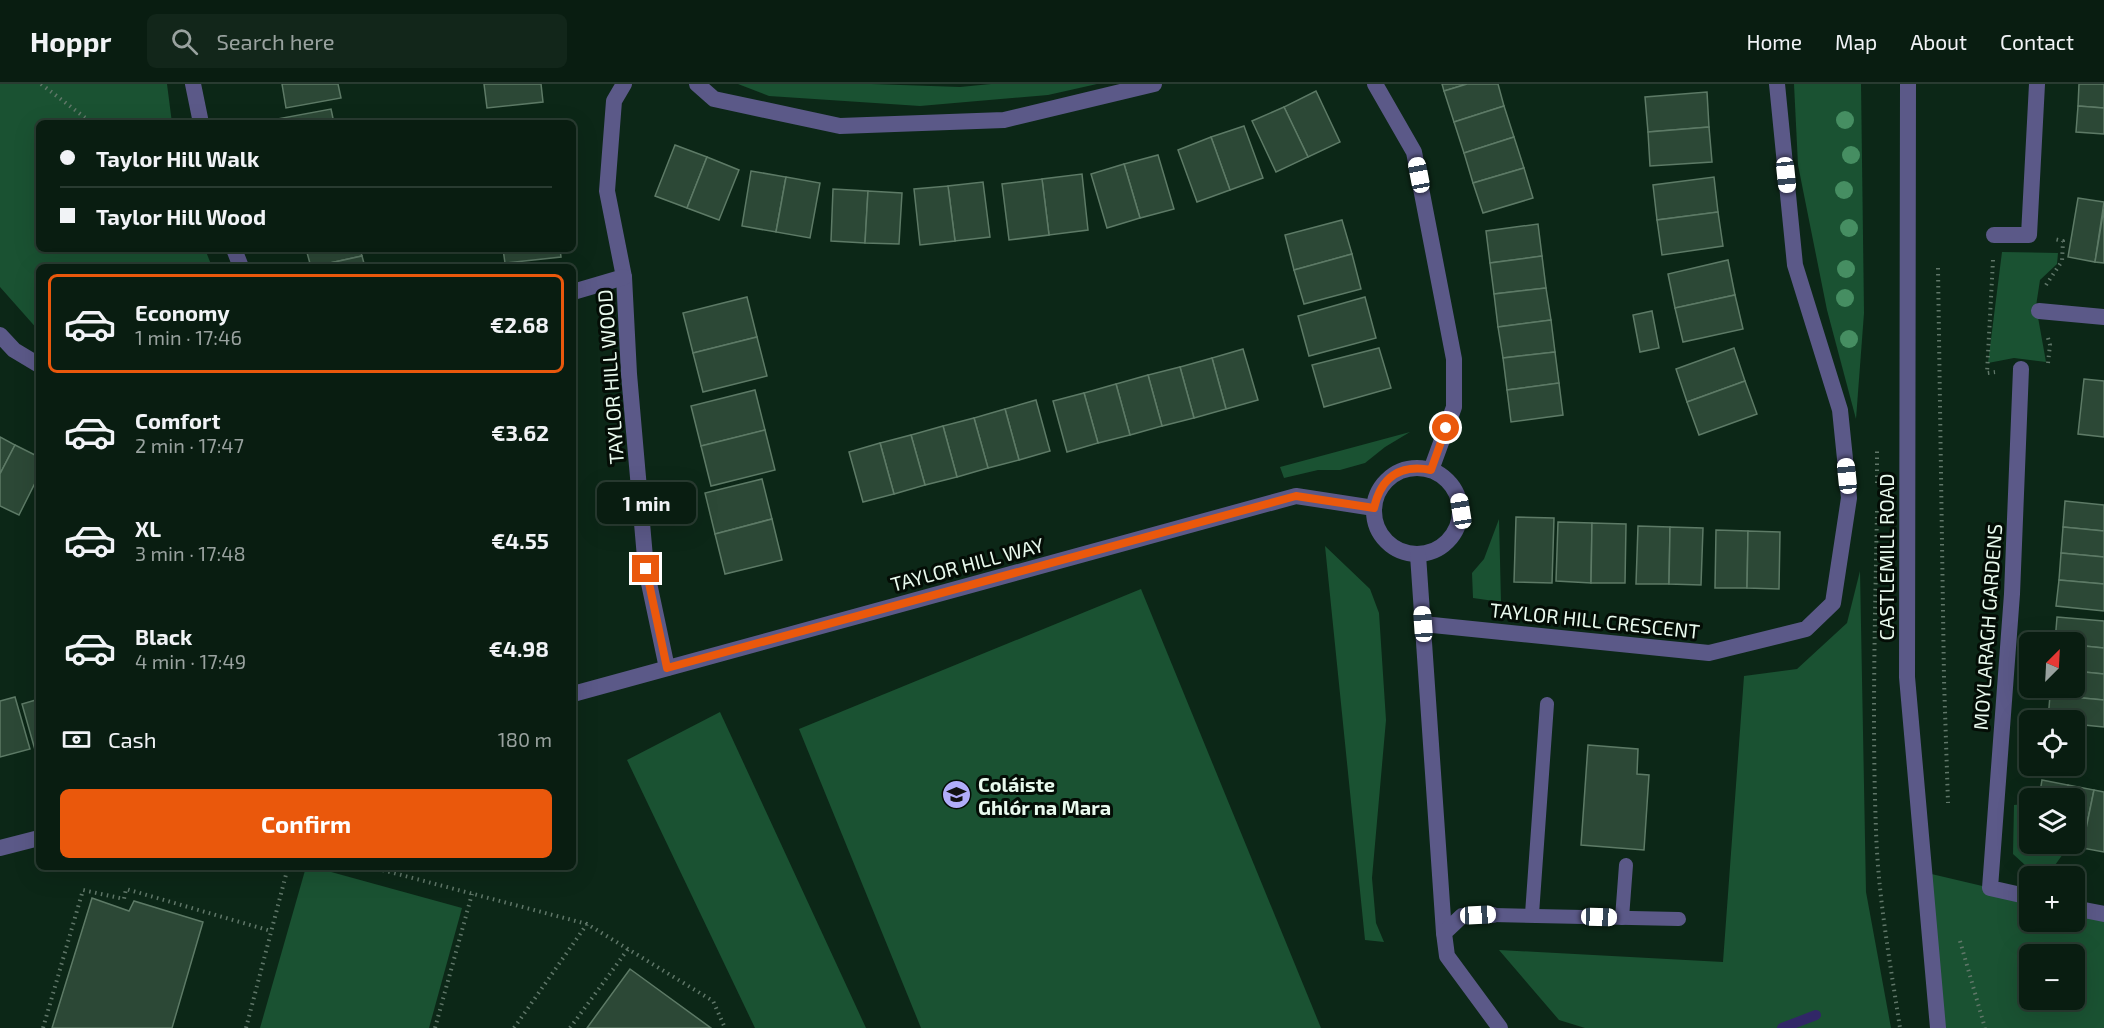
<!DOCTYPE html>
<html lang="en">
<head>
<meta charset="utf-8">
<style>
	:root { --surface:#091d11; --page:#12261a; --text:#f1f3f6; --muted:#99a29f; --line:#293b31; --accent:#ea580c }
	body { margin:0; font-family:"Exo 2",sans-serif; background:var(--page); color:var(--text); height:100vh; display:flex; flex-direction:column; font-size:22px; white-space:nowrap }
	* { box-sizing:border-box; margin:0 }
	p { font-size:20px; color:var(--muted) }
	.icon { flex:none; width:33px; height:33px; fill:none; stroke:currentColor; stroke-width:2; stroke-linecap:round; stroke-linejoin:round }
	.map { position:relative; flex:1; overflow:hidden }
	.sheet { position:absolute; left:36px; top:180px; width:540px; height:606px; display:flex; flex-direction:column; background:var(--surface); border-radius:9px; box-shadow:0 6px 24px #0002,0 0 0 2px var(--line) }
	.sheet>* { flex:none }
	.top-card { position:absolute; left:36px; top:36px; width:540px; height:132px; border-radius:9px; box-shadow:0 6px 24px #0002,0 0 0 2px var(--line); display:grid; align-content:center; height:132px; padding:0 24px; background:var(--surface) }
	.needle { width:39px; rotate:24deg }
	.controls { position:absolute; left:2019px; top:548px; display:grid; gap:12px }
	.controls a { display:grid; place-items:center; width:66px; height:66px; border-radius:9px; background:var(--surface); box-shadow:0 6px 24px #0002,0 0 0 2px var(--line); font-size:30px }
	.end { position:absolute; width:27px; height:27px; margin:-14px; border:8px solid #ea580c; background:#fff; box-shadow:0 0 0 3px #fff }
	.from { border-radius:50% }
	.bubble { position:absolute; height:42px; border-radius:9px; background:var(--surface); box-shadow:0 6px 24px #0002,0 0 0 2px var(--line); font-size:20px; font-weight:700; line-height:42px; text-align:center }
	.car { position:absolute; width:18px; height:36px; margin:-18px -9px; border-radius:8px; box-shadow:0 0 4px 2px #0007; background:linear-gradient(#fff 24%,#345 0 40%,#fff 0 76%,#345 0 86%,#fff 0) }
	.top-card b { display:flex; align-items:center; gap:21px; height:57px; font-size:22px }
	.top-card b+b { border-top:2px solid var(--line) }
	.top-card i { width:15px; height:15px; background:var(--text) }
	ul { padding:10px 0 0; list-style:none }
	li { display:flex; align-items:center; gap:18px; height:99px; margin:0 12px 9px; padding:0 12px; border:3px solid transparent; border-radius:9px }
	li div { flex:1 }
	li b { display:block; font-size:22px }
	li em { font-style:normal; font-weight:700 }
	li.current { border-color:var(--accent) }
	li>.icon { width:54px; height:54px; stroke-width:1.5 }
	.pay { display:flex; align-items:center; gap:15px; height:66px; padding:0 24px; font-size:22px }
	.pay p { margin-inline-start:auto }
	.primary-button { display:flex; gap:12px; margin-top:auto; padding:12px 24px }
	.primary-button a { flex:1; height:69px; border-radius:9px; background:var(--accent); color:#fff; font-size:24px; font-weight:700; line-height:69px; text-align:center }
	header { display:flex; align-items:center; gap:36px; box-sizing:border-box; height:84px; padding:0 30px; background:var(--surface); border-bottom:2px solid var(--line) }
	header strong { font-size:28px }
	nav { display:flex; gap:33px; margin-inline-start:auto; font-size:21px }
	.search { width:420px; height:54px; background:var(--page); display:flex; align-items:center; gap:15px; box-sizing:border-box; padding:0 21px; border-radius:9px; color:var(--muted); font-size:22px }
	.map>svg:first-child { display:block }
</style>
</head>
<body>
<header>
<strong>Hoppr</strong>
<div class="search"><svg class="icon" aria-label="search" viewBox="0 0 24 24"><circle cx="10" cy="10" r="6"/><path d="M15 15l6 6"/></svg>Search here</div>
<nav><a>Home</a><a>Map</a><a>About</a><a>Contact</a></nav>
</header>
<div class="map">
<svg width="2104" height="944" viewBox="0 0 2104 944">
	<rect width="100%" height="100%" fill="#0c2717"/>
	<g fill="#1a5232" fill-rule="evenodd">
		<path d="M0 0H167L172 39H39V165H205L212 183H39V247L0 203Z"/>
		<path d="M738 0H872L960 3 991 0H1097L1048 11 920 22 769 12Z"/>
		<path d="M1794 0H1861L1864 229 1856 335 1827 226 1798 81Z"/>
		<path d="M2002 168 2058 169 2057 180 2040 196 2036 222 2046 278 2014 274 1988 279Z"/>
		<path d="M1410 348 1385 363 1365 379 1340 386H1318L1284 394 1280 383Z"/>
		<path d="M1499 435 1501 518 1473 514 1472 489 1484 475Z"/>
		<path d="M1325 462 1370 505 1379 529 1386 636 1372 794 1376 839 1384 858 1365 856Z"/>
		<path d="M1860 487 1866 808 1891 944H1585L1559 936 1499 866 1723 878 1744 592 1797 585 1847 539Z"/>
		<path d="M1141 505 1321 944H921L799 645Z"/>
		<path d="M720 628 866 944H755L627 676Z"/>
		<path d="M2024 720 2021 761 2063 770 2050 788 2025 781 2013 770 2014 721Z"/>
		<path d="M306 783H313L462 824 429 944H260Z"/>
		<path d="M1923 788 2029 813 2030 837H2074L2075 824 2104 830V944H1938ZM2030 870H2074V915H2030Z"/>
	</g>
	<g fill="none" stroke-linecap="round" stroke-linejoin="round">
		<path stroke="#312767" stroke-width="10" d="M1782 944 1816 931"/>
	</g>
	<g fill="#2c4836" stroke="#5d7a66" stroke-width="1.5">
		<path d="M282 0H338L341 14 286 24Z"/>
		<path d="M484 0H541L543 18 487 24Z"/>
		<path d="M1442 0H1467L1444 7Z"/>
		<path d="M1467 0H1498L1504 22 1454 38 1444 7Z"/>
		<path d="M2079 0H2104V24L2078 22Z"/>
		<path d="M1316 7 1340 58 1308 73 1284 23Z"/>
		<path d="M1707 8 1709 43 1648 48 1645 13Z"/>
		<path d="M1504 22 1514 53 1464 69 1454 38Z"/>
		<path d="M2078 22 2104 24V50L2076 48Z"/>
		<path d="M1284 23 1308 73 1276 88 1252 37Z"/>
		<path d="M331 25 334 39H278L277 35Z"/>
		<path d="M1244 42 1263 94 1230 106 1211 53Z"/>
		<path d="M1709 43 1712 78 1650 82 1648 48Z"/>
		<path d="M1211 53 1230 106 1197 118 1178 66Z"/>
		<path d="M1514 53 1524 84 1473 99 1464 69Z"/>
		<path d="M675 61 707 73 687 124 655 112Z"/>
		<path d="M1158 71 1174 125 1140 134 1124 80Z"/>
		<path d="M707 73 739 86 719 136 687 124Z"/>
		<path d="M1124 80 1140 134 1107 144 1091 90Z"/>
		<path d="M1524 84 1533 114 1483 129 1473 99Z"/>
		<path d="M751 87 786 93 776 148 742 142Z"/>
		<path d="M1082 90 1088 146 1049 151 1042 95Z"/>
		<path d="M786 93 820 99 810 154 776 148Z"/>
		<path d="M1714 93 1718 128 1657 136 1653 101Z"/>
		<path d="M1042 95 1049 151 1009 156 1002 100Z"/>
		<path d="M983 98 990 153 955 157 948 102Z"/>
		<path d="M948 102 955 157 920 161 914 105Z"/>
		<path d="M833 105 868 107 865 159 831 157Z"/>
		<path d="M868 107 902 109 899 160 865 159Z"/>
		<path d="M2078 114 2104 118 2095 178 2068 173Z"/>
		<path d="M2104 124V179L2095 178Z"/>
		<path d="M1718 128 1723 162 1662 171 1657 136Z"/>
		<path d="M1342 136 1352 170 1294 186 1285 151Z"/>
		<path d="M1538 140 1542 172 1490 179 1486 147Z"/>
		<path d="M306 165H360L362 172 311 183Z"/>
		<path d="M503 165H560L561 173 505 179Z"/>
		<path d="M1352 170 1361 205 1304 220 1294 186Z"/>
		<path d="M362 172 365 183H312Z"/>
		<path d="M1542 172 1546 204 1494 210 1490 179Z"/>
		<path d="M1728 176 1735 211 1675 224 1668 190Z"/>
		<path d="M1546 204 1551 236 1498 243 1494 210Z"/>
		<path d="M1735 211 1743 245 1683 258 1675 224Z"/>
		<path d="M747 213 757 253 693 269 683 229Z"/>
		<path d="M1365 213 1376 254 1309 272 1298 232Z"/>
		<path d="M1652 227 1659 264 1640 268 1633 231Z"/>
		<path d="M1551 236 1555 268 1503 274 1498 243Z"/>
		<path d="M757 253 767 292 703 308 693 269Z"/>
		<path d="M1379 264 1391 304 1324 323 1312 281Z"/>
		<path d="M1734 264 1745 297 1687 318 1676 285Z"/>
		<path d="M1243 265 1258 316 1226 325 1212 274Z"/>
		<path d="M1555 268 1559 299 1507 306 1503 274Z"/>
		<path d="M1212 274 1226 325 1194 334 1180 283Z"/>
		<path d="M1180 283 1194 334 1162 342 1148 291Z"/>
		<path d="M1148 291 1162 342 1130 351 1116 300Z"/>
		<path d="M2084 295 2104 297V353L2078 350Z"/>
		<path d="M1745 297 1757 330 1699 351 1687 318Z"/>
		<path d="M1559 299 1563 331 1511 338 1507 306Z"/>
		<path d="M1116 300 1130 351 1098 359 1084 309Z"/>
		<path d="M755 306 765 346 701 362 691 322Z"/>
		<path d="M1084 309 1098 359 1067 368 1053 317Z"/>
		<path d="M1036 316 1050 367 1019 376 1005 325Z"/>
		<path d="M1005 325 1019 376 988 384 974 334Z"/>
		<path d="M974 334 988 384 957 393 943 342Z"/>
		<path d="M943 342 957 393 925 401 911 351Z"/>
		<path d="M765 346 775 386 711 402 701 362Z"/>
		<path d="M911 351 925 401 894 410 880 359Z"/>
		<path d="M0 353 15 361 0 390Z"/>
		<path d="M880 359 894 410 863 418 849 368Z"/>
		<path d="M15 361 39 373V391L19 431 0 422V390Z"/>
		<path d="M762 395 772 435 715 450 705 409Z"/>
		<path d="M2065 417 2104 421V447L2063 443Z"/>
		<path d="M1516 433 1554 434 1552 499 1514 498Z"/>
		<path d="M772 435 782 476 725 490 715 450Z"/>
		<path d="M1558 438 1592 439 1591 499 1556 497Z"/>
		<path d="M1592 439 1626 440 1625 499H1591Z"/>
		<path d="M1638 442 1670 443 1669 500H1636Z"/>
		<path d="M1670 443 1703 444 1701 501 1669 500Z"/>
		<path d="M2063 443 2104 447V473L2061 469Z"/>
		<path d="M1716 446 1748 447 1747 504H1715Z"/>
		<path d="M1748 447 1780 448 1779 505 1747 504Z"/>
		<path d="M2061 469 2104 473V500L2059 496Z"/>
		<path d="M2059 496 2104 500V527L2056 522Z"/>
		<path d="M2057 533 2104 537V564L2074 561V558H2055Z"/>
		<path d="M2074 561 2104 564V590L2074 587Z"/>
		<path d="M2074 587 2104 590V616L2050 611 2051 603H2074Z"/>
		<path d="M2050 611 2104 616V643L2074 640V636H2048Z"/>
		<path d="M15 613 30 665 0 673V617Z"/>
		<path d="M39 615V672L37 673 22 620Z"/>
		<path d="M1588 661 1638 665 1637 690 1649 691 1644 766 1581 761Z"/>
		<path d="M2042 696 2068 701 2066 714H2039Z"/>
		<path d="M2068 701 2094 706 2082 764 2057 759H2074V714H2066Z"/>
		<path d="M2094 706 2104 708V768L2082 764Z"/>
		<path d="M92 814 129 827 134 817 203 838 172 944H52Z"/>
		<path d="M630 885 711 944H587Z"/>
	</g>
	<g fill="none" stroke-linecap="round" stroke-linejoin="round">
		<g stroke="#607769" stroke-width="4" stroke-dasharray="1.5 4.5" stroke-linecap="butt">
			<path d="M41 0 92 39"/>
			<path d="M1993 176 1987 289 1995 288"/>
			<path d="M1938 184 1944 596 1948 719"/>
			<path d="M2046 201 2062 177 2063 157 2054 155"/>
			<path d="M2048 254 2050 261 2048 279"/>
			<path d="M1877 399V367"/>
			<path d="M1877 427C1875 533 1872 640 1876 746 1878 812 1890 878 1900 944"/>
			<path d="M371 783 587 840 713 917 725 944"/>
			<path d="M1960 857 1985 944"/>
			<path d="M43 944 83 806 124 815 126 805 271 847"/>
			<path d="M246 944 288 783"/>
			<path d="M435 944 472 810"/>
			<path d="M514 944 587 840"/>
			<path d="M570 944 628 865"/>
		</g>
		<g stroke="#5b5988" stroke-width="14">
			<path d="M1532 830 1547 620"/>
			<path d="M1493 831 1679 835"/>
			<path d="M1622 834 1626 781"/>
		</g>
		<g stroke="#5b5988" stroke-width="16">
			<path d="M193 0 201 39"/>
			<path d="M624 0 614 17 607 107 624 193 629 290 646 485 667 584"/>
			<path d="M697 0 714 15 840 42 1004 36 1154 0"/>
			<path d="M1375 0 1414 68 1454 275V323L1431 386"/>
			<path d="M1994 151H2029L2037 0"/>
			<path d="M234 165 241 183"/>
			<path d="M573 208 624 193"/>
			<path d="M2039 227 2104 233"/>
			<path d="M0 251 14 266 39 281"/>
			<path d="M2021 285 2012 510 1990 804 2030 813"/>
			<circle cx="1417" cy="427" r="43"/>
			<path d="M1418 471 1444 849"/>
			<path d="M1423 540 1709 569 1806 545 1833 519 1849 414 1840 326 1795 181 1777 0"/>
			<path d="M573 610 1296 412 1374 424"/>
			<path d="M0 764 39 754"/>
			<path d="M2074 824 2104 830"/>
			<path d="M1493 831 1462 832 1444 849 1447 872 1500 944"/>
		</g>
		<path stroke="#5b5988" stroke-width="16" d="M1908 0 1907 593 1938 944"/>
	</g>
	<g fill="#468e62">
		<circle cx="1845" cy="36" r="9"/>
		<circle cx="1851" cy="71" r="9"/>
		<circle cx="1844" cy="106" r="9"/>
		<circle cx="1849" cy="144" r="9"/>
		<circle cx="1846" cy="185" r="9"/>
		<circle cx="1845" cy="214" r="9"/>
		<circle cx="1849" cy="255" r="9"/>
	</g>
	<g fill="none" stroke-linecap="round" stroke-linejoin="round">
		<path stroke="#ea580c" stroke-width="8" d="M646 485 667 584 1296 412 1374 424C1381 393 1400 380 1431 386L1446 344"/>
	</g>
	<defs>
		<symbol id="school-disc" viewBox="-11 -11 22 22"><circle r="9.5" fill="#b1adfa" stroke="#040d06"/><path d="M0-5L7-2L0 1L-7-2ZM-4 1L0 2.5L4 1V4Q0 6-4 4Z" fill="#111"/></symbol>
	</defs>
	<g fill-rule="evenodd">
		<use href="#school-disc" x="940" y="694" width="33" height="33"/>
	</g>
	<g text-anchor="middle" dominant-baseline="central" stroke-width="6" stroke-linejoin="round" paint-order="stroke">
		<g font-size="20" fill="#e9faee" stroke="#040d06">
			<text transform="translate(610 293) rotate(-94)">TAYLOR HILL WOOD</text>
			<text transform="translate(1886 473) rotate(-90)">CASTLEMILL ROAD</text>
			<text transform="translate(967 480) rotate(-15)">TAYLOR HILL WAY</text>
			<text transform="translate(1595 536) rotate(6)">TAYLOR HILL CRESCENT</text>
			<text transform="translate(1987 543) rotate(-86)">MOYLARAGH GARDENS</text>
		</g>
		<g font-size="20" font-weight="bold" fill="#e9faee" stroke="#040d06" text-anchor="start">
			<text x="978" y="700">Coláiste<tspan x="978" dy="23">Ghlór na Mara</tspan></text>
		</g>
	</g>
</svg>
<div class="controls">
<a><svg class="needle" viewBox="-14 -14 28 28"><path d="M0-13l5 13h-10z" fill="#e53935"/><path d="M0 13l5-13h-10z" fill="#99a29f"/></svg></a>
<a><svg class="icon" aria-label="locate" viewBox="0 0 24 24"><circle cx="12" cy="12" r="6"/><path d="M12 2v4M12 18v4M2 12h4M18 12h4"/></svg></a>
<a><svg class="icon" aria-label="layers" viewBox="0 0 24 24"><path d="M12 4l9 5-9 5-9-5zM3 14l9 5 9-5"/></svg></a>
<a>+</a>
<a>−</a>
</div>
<i class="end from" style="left:1446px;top:344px"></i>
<i class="end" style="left:646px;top:485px"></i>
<div class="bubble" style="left:597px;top:398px;width:99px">1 min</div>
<i class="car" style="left:1419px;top:91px;rotate:349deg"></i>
<i class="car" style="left:1786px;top:91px;rotate:174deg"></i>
<i class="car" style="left:1847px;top:392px;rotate:354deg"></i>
<i class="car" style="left:1461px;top:427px;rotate:351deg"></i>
<i class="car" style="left:1423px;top:540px;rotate:356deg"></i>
<i class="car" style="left:1478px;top:831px;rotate:87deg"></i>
<i class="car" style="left:1599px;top:833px;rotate:92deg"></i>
<div class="top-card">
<b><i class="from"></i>Taylor Hill Walk</b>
<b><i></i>Taylor Hill Wood</b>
</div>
<section class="sheet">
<ul>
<li class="current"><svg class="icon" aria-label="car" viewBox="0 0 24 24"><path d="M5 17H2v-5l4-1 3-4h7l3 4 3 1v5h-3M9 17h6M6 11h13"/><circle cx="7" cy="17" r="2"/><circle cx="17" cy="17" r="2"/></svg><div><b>Economy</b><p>1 min · 17:46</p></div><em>€2.68</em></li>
<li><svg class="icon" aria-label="car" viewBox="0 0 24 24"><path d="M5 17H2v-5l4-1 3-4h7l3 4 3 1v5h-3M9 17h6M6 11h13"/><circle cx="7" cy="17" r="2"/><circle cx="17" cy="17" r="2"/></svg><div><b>Comfort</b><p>2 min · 17:47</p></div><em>€3.62</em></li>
<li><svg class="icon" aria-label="car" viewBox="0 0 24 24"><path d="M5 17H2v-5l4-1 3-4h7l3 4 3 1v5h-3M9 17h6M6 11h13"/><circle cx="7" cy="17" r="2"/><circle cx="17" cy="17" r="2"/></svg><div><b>XL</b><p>3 min · 17:48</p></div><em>€4.55</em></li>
<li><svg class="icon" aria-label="car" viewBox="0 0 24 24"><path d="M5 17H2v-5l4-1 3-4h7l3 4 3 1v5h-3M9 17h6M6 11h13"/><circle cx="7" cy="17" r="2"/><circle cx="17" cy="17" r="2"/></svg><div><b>Black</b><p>4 min · 17:49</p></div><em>€4.98</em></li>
</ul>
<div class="pay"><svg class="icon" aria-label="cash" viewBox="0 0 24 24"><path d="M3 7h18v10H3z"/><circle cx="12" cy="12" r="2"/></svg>Cash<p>180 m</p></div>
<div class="primary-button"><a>Confirm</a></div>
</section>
</div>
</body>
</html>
